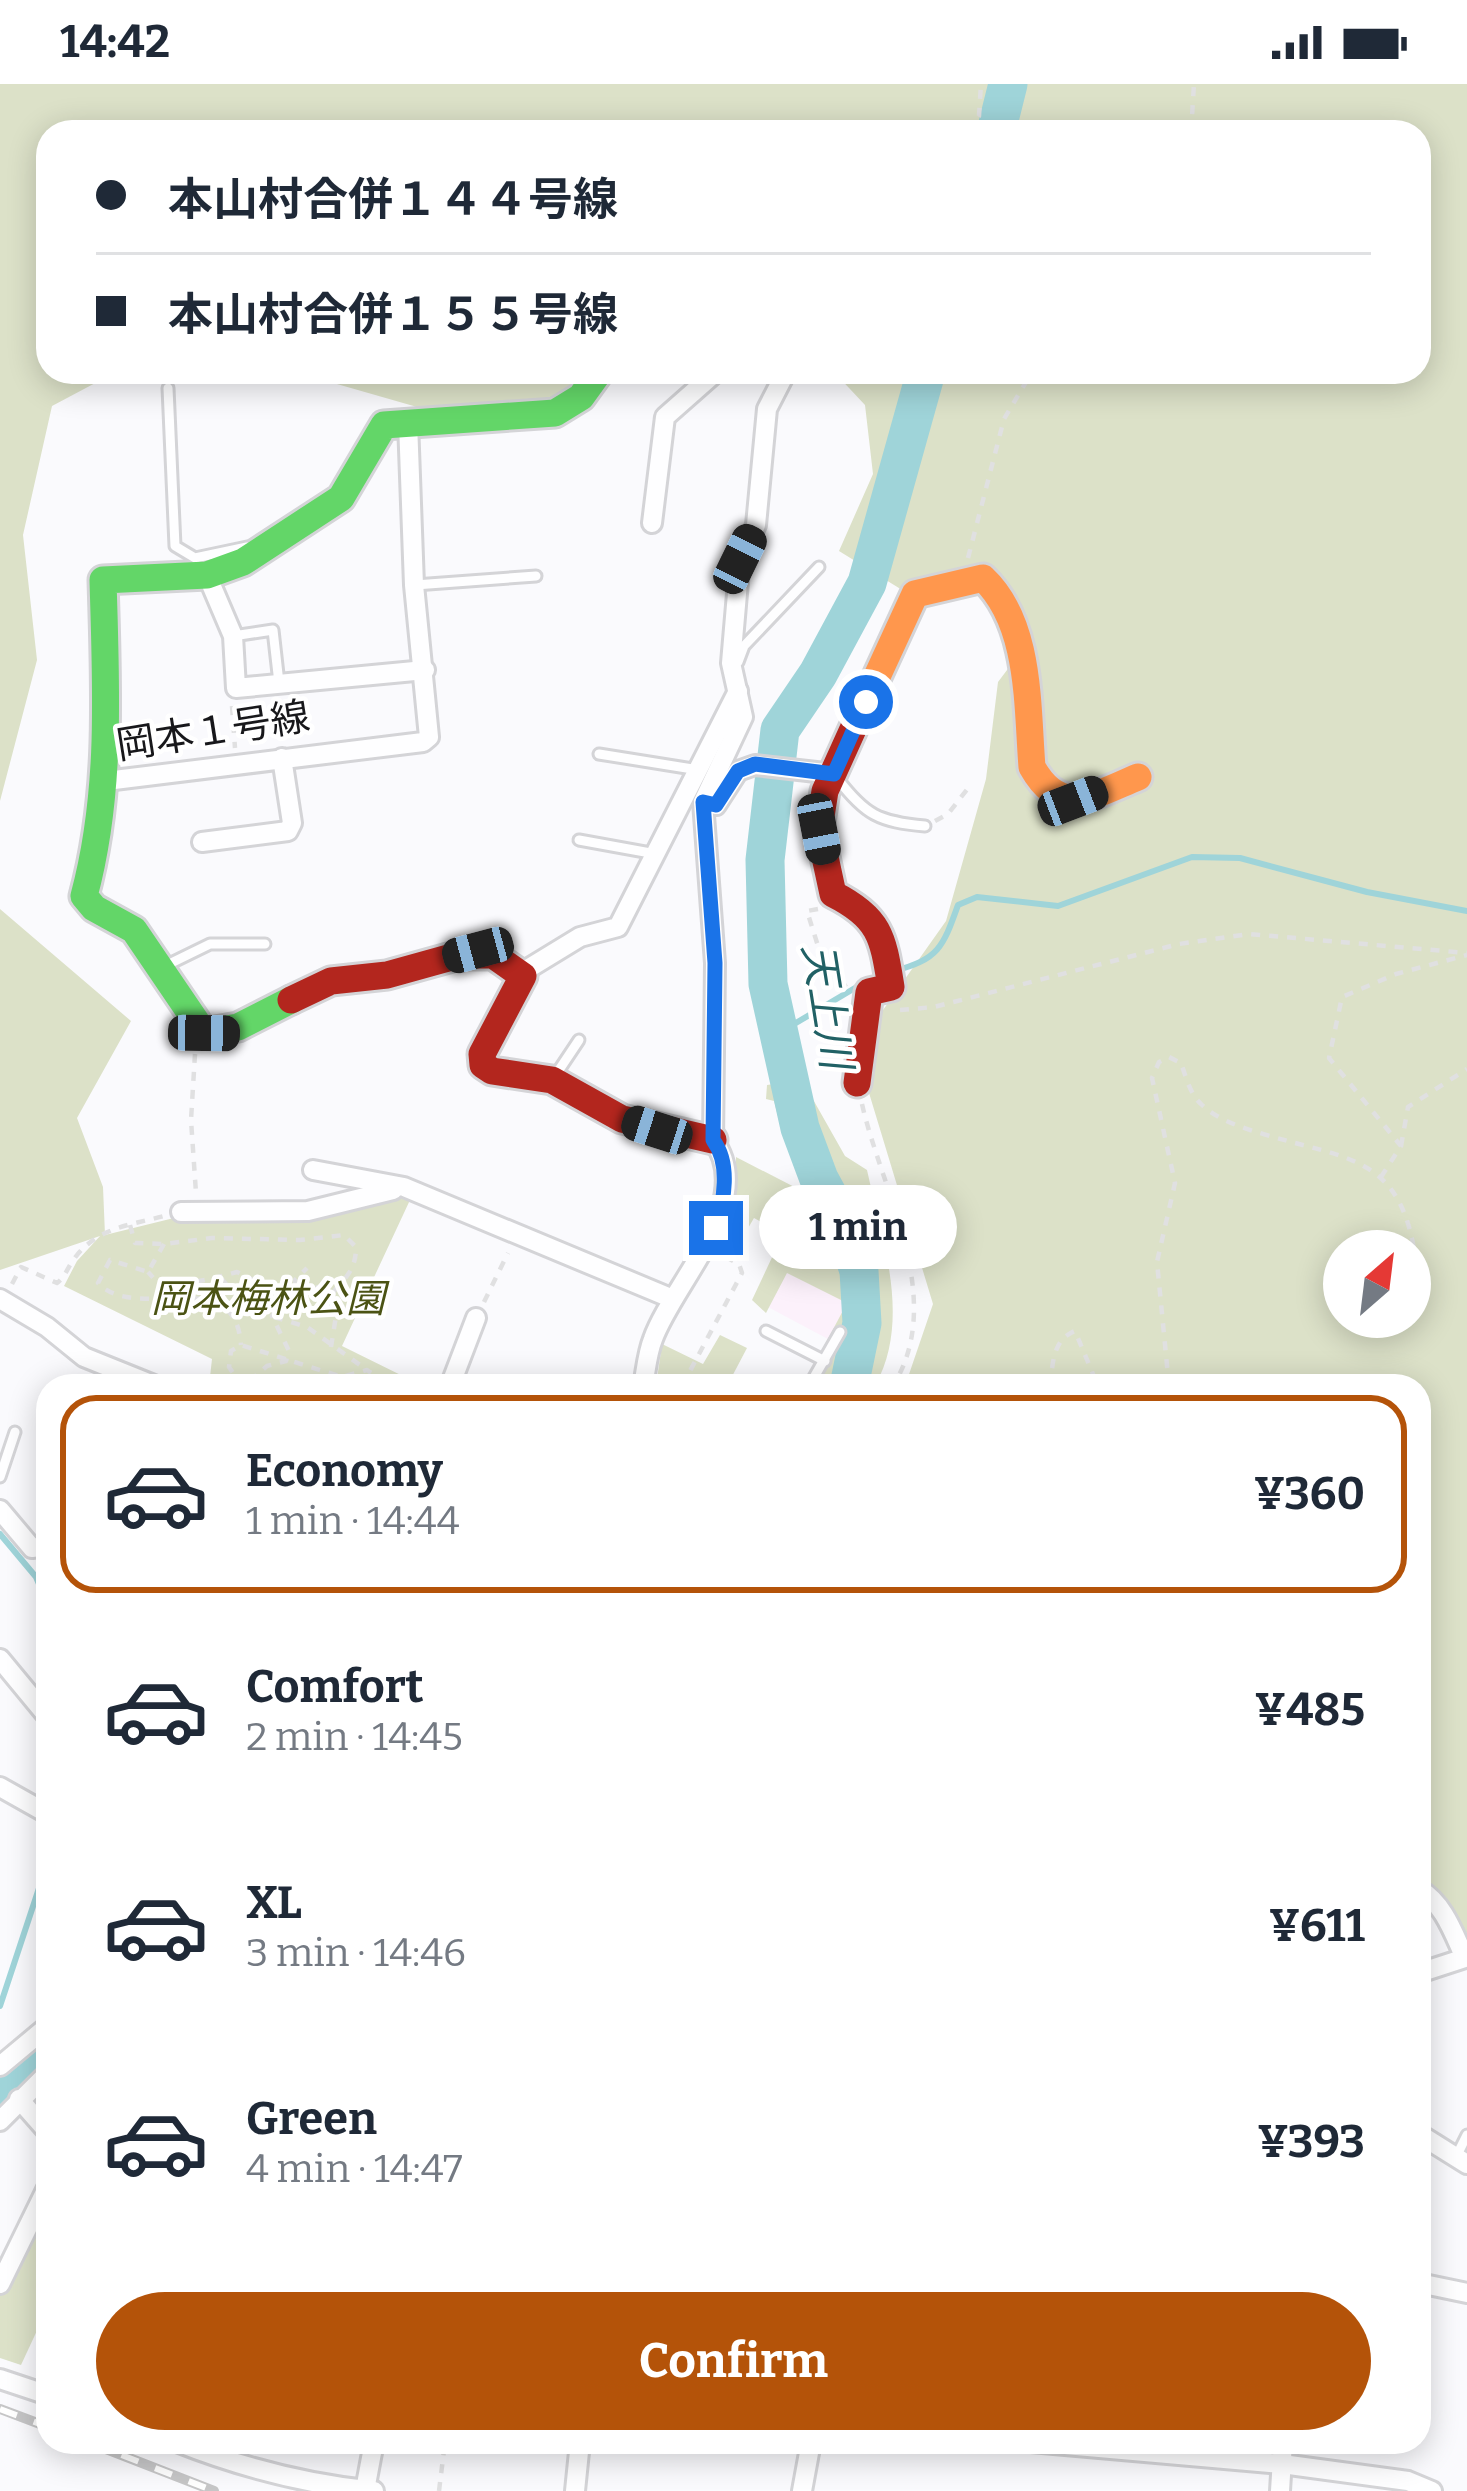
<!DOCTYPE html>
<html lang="en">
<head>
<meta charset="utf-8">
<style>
	:root { --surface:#fff; --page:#f6f6f7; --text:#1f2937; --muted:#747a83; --line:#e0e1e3; --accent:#b45309 }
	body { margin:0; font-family:Bitter,"Noto Sans JP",serif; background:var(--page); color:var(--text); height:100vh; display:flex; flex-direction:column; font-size:45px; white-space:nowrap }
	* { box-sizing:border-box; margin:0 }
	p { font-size:39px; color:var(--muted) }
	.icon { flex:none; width:66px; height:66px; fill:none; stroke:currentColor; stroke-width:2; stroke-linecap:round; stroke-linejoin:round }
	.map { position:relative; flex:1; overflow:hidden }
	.details { position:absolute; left:36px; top:1290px; width:1395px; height:1080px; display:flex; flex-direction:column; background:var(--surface); border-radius:36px; box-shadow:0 6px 30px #0003 }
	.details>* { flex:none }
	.guide { position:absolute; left:36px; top:36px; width:1395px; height:264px; border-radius:36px; box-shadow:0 6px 30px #0003; display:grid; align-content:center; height:264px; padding:0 60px; background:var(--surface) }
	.needle { width:78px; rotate:28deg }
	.controls { position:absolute; left:1323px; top:1146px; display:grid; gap:24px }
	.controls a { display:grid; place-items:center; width:108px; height:108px; border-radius:50%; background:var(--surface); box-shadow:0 6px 30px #0003; font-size:60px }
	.end { position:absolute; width:54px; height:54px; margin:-27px; border:15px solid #1a73e8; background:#fff; box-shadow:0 0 0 6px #fff }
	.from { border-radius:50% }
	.bubble { position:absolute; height:84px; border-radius:42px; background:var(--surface); box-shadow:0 6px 30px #0003; font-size:39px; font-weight:700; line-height:84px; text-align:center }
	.car { position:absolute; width:36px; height:72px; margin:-36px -18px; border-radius:15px; box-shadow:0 0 9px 3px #0007; background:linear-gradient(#222 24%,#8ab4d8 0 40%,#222 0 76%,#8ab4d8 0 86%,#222 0) }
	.guide b { display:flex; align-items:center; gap:42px; height:114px; font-size:45px }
	.guide b+b { border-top:3px solid var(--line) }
	.guide i { width:30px; height:30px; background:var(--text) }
	ul { padding:21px 0 0; list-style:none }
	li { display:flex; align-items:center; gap:36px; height:198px; margin:0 24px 18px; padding:0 36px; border:6px solid transparent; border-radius:36px }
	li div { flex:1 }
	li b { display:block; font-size:45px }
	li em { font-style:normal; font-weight:700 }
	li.current { border-color:var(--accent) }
	li>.icon { width:108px; height:108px; stroke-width:1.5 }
	.cta { display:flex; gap:24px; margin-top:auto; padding:24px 60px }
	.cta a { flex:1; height:138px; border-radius:72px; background:var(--accent); color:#fff; font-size:48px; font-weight:700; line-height:138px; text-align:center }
	.status { display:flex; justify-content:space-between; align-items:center; height:84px; padding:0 60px; background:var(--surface); direction:ltr }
	.status svg { height:33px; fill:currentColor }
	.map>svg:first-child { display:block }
</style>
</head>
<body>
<div class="status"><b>14:42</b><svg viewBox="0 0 49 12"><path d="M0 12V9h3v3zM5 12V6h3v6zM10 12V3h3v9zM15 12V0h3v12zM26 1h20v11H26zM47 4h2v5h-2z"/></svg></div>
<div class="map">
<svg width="1467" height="2407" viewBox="0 0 1467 2407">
	<rect width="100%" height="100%" fill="#fafafd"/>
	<path fill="#fcf1fb" d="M787 1188 848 1219 828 1255 768 1223Z"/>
	<g fill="#dce1c8" fill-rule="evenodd">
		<path d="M0 0H1467V1849L1419 1823V1302H905L933 1220 866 999 871 943 946 837 986 695 998 598 1029 557 994 487 907 509 839 467 873 390 865 321 834 288H1419V48H48V288H116L52 322 23 451 37 576 0 717ZM1344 1167H1410V1233H1344Z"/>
		<path d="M295 288H584L559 322 445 331Z"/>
		<path d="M0 825 131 937 77 1034 103 1103 105 1151 182 1132 394 1111 410 1116 342 1262 423 1302H209L212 1275 64 1202 77 1177 100 1152 0 1186Z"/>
		<path d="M802 996 845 1072 867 1086C882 1156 912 1235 875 1302H859L870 1281 864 1265 848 1277 831 1302H803L847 1219 787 1189 766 1229 752 1216 783 1150 754 1134 740 1158 726 1151 735 1132 736 1073 806 1109 796 1053 780 1040 774 1017 766 1015 767 1001Z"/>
		<path d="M720 1251 747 1264 727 1302H656L662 1260 703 1280Z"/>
		<path d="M48 2114V2223L21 2281 0 2274V2211Z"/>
	</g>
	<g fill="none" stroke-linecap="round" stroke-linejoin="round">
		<g stroke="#9fd4d9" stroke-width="6">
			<path d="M894 887C939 875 943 863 958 821L977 813 1058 822 1192 773 1240 774 1367 808 1467 827"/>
			<path d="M779 949 860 901"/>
			<path d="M0 1450 36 1493 48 1521"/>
			<path d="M0 1922 48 1777"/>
		</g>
		<g stroke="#9fd4d9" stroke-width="39">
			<path d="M996 48 1008 0"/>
			<path d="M849 1302 862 1239 859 1187 845 1143 819 1095 800 1044 768 900 765 776 780 646 818 590 867 499 926 288"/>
			<path d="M0 2008 48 1969"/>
		</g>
		<defs>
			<g id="lane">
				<path d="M168 304 175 462 195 474 247 463"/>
				<path d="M415 501 536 492"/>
				<path d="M233 552 273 546 279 599"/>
				<path d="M738 578 744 562 819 483"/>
				<path d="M599 670 699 686"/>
				<path d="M837 694C865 731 879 738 925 742"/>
				<path d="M579 756 656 770"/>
				<path d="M167 881 210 860H265"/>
				<path d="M555 992 579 956"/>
				<path d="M766 1247 825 1277"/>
				<path d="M809 1302 840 1248"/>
				<path d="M0 1393 15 1348"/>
				<path d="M1456 2073 1467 2051"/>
			</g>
			<g id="street">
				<path d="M652 439 665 333 716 288"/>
				<path d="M207 491 233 552 236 604 425 586"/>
				<path d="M106 697 423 658 429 653 414 501 408 338"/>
				<path d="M703 718 743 633 731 579 740 475 756 441 767 325 786 288"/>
				<path d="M202 758 288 747 292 739 282 674"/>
				<path d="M521 889 580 853 618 843 738 607"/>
				<path d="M313 1086 404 1103 673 1215"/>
				<path d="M181 1128 308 1127 393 1106"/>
				<path d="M0 1215 47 1243 84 1273 156 1302"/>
				<path d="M450 1302 476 1234"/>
				<path d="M643 1302C646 1287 647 1270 653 1255 673 1199 758 1117 713 1056L715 879 703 718 716 721 738 687 755 681 834 690"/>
				<path d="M0 1426 32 1464 48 1462"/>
				<path d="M0 1575 48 1633"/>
				<path d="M0 1703 48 1730"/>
				<path d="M1419 1805C1444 1820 1453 1848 1465 1874L1419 1889"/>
				<path d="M0 1982 48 1942"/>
				<path d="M19 2015 48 2048"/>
				<path d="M0 2037 48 1989"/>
				<path d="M1419 2050 1467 2080"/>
				<path d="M1419 2199 1467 2209"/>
				<path d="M0 2200 48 2102"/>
				<path d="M0 2295 48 2311"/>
				<path d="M177 2358C240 2383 305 2400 374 2407"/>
				<path d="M1031 2358 1282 2380 1408 2397 1432 2407"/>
				<path d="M365 2406 374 2358"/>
				<path d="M575 2407 580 2358"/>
				<path d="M802 2407 811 2358"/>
				<path d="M1280 2407 1283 2358"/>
			</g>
			<path id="fast" d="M291 916 238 943 204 949 134 846 94 824 84 812C112 708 106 603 103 496L207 491 243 478 341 414 384 341 555 329 581 313 599 288"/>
			<path id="slow" d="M868 612 915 510 983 494C1031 539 1027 622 1032 683 1061 735 1094 711 1138 693"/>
			<g id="jam">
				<path d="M291 916 331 897 387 891 459 871H493L523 892 482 970 483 981 492 987 552 996 622 1035 713 1056"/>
				<path d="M857 999 869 908 891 903C883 854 881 834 833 810L819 745 825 707 868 612"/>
			</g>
		</defs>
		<use href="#lane" stroke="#d4d4d7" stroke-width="15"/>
		<use href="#street" stroke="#d4d4d7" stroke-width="24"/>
		<use href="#fast" stroke="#d4d4d7" stroke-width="33"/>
		<use href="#slow" stroke="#d4d4d7" stroke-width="33"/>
		<use href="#jam" stroke="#d4d4d7" stroke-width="33"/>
		<g stroke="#e0e0e1" stroke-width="4.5" stroke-dasharray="9 9" stroke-linecap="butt">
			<path d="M969 48 979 32 981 0"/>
			<path d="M1191 48 1194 0"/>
			<path d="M968 474 1004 335 1032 288"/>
			<path d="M232 622 235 664"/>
			<path d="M935 737 948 730 969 703"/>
			<path d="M818 825 807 827 818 862 846 903"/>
			<path d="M900 926 934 923 1179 860 1249 850 1467 869"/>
			<path d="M195 970 191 1036 196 1109"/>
			<path d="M862 1020C882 1109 947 1214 893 1302"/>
			<path d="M1401 1062 1408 1023 1467 985"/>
			<path d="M1381 1093 1401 1062 1329 974 1342 913 1396 890 1467 871"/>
			<path d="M130 1141 135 1159 164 1160 212 1154 300 1156 344 1151 356 1163C356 1183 348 1192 334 1207L314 1203 279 1209 237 1188C206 1197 189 1200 157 1198L148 1188"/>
			<path d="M164 1160 148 1188 110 1176 98 1199C137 1240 235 1177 241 1261"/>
			<path d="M12 1200 21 1183 57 1199C66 1192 67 1184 74 1175 96 1144 130 1141 164 1132"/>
			<path d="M295 1203V1196L307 1184"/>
			<path d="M208 1216 212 1208 232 1207 220 1193"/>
			<path d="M484 1218 508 1169"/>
			<path d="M274 1233 307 1243 367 1286"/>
			<path d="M331 1263 336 1232 352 1206 346 1198"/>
			<path d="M250 1297 267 1282 286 1277 289 1267 272 1232 282 1216 304 1212 332 1214 334 1207"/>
			<path d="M264 1302 237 1295 229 1283 231 1267 241 1261 342 1293 367 1286 390 1302"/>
			<path d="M682 1302 742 1189 739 1180 722 1171"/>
			<path d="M1050 1302C1053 1280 1052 1256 1075 1247L1098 1302"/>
			<path d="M1169 1302 1157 1178 1175 1099 1152 994 1159 978 1169 973 1181 979C1186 993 1190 1010 1201 1020 1216 1035 1240 1043 1260 1049 1346 1076 1402 1069 1416 1178"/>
			<path d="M439 2407 445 2358"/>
		</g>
		<use href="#lane" stroke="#fefeff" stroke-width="9"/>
		<use href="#street" stroke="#fefeff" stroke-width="18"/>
		<use href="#fast" stroke="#63d668" stroke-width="27"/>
		<use href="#slow" stroke="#ff974d" stroke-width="27"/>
		<use href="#jam" stroke="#b3261e" stroke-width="27"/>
		<defs>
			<g id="rail">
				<path d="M0 2325 48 2343"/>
				<path d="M88 2358 214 2407"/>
			</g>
		</defs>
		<use href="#rail" stroke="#c6c6c7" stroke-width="10"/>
		<use href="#rail" stroke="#fff" stroke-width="6" stroke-dasharray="18" stroke-linecap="butt"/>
	</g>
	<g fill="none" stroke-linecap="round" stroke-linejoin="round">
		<path stroke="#1a73e8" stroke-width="15" d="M716 1144C724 1116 731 1080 713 1056L715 879 703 718 716 721 738 687 755 680 834 690 866 618"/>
	</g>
	<g text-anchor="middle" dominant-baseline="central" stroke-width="9" stroke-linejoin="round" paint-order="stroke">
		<g font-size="39" fill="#18181b" stroke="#fff">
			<text transform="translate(213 647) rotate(-9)">岡本１号線</text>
		</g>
		<g font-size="39" font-style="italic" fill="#4b5314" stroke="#fff">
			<text x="268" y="1215">岡本梅林公園</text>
		</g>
		<g font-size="42" font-style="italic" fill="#216165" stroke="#fff">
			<text transform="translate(827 922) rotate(81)">天上川</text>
		</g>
	</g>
</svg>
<div class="controls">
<a><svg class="needle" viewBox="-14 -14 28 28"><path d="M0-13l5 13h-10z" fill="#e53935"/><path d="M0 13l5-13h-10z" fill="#747a83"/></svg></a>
</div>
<i class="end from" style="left:866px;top:618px"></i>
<i class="end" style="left:716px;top:1144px"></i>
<div class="bubble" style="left:759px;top:1101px;width:198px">1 min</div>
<i class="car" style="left:740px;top:475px;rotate:26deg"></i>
<i class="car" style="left:1073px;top:717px;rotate:69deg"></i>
<i class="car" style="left:819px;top:745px;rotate:169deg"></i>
<i class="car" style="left:478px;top:866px;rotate:255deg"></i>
<i class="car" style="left:204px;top:949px;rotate:91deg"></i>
<i class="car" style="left:657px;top:1046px;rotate:288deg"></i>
<div class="guide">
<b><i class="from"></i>本山村合併１４４号線</b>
<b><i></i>本山村合併１５５号線</b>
</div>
<section class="details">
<ul>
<li class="current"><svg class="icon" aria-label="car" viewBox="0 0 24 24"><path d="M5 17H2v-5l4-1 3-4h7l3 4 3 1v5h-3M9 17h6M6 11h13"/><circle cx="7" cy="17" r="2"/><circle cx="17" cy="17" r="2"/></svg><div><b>Economy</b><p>1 min · 14:44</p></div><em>¥360</em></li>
<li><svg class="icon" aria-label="car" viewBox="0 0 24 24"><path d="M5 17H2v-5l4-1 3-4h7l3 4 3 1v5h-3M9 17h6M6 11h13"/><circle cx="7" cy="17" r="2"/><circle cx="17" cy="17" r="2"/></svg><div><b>Comfort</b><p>2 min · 14:45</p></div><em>¥485</em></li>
<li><svg class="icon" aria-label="car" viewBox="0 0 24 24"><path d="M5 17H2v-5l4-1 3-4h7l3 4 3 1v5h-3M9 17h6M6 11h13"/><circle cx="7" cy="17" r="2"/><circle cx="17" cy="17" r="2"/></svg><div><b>XL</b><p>3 min · 14:46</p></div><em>¥611</em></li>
<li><svg class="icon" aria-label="car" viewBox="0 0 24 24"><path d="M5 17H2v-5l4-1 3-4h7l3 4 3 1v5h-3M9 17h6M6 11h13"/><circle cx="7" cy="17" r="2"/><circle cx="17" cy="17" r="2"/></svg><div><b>Green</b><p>4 min · 14:47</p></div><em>¥393</em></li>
</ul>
<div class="cta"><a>Confirm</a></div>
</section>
</div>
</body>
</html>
